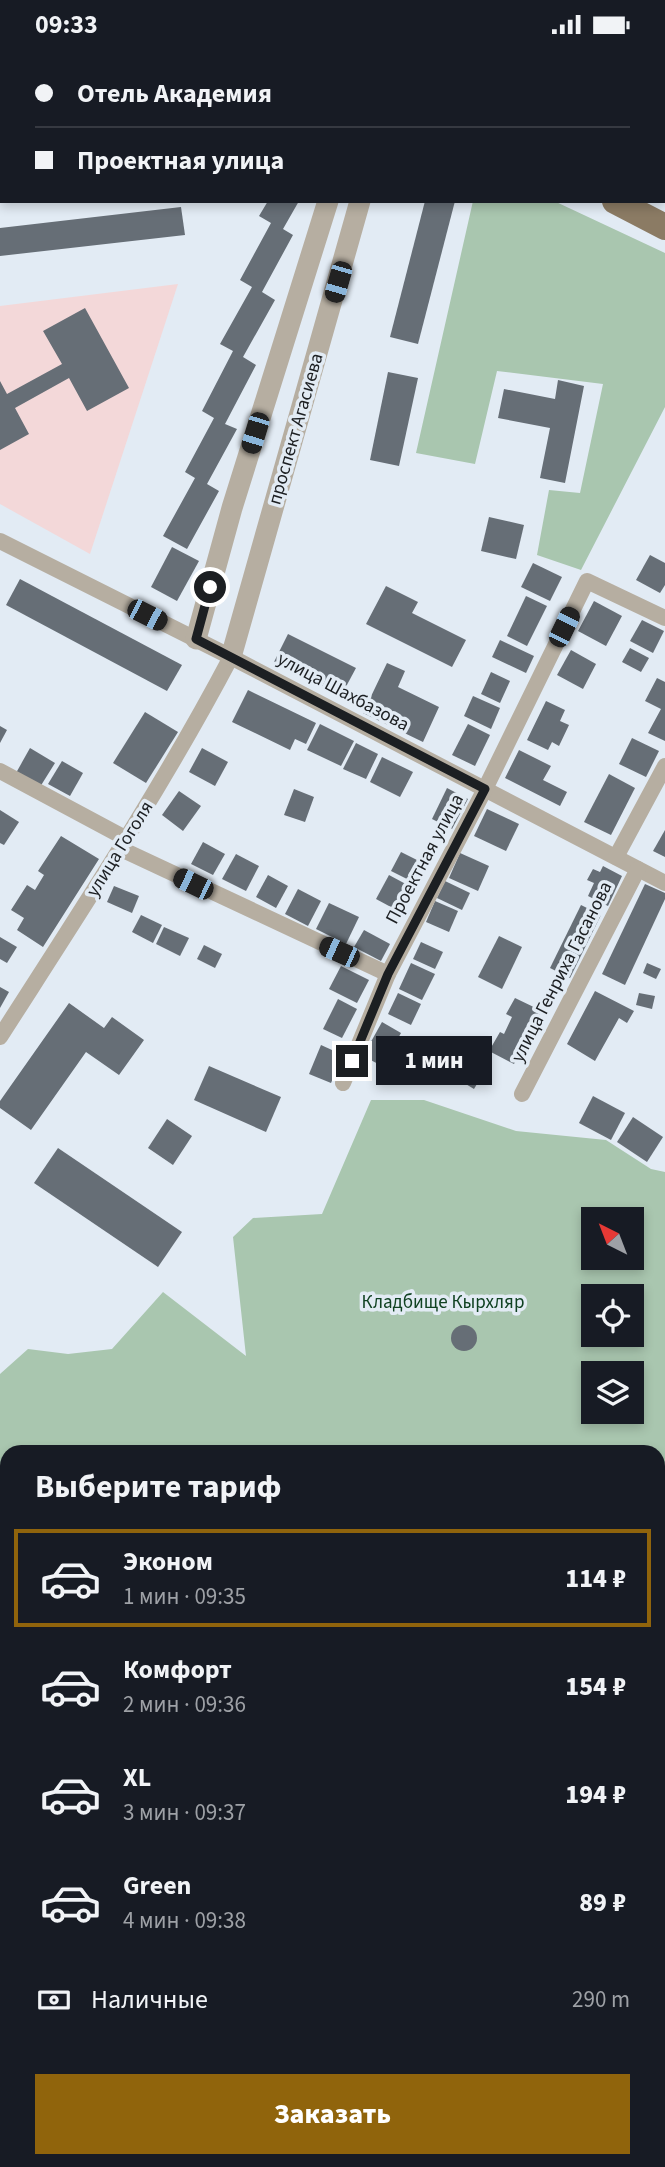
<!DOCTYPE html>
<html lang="ru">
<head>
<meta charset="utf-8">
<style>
	:root { --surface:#171b24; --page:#20242c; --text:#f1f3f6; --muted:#9ea1a6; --line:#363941; --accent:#90640c }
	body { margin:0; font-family:"Source Sans 3",sans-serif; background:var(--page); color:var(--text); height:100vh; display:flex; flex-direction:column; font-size:26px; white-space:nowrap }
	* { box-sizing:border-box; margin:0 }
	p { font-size:23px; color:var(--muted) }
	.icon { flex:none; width:38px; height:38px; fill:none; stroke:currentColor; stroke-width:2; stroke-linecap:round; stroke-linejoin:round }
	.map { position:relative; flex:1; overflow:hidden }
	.drawer { position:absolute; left:0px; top:1396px; width:665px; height:723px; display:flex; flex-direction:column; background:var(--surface); border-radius:21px 21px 0 0; box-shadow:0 4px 10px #0003 }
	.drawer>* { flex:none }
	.hud { position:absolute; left:0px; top:0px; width:665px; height:154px; box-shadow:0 4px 10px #0003; display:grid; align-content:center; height:154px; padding:0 35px; background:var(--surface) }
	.needle { width:46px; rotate:318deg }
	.controls { position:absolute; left:581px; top:1158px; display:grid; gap:14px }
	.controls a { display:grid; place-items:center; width:63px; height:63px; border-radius:0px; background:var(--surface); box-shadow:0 4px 10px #0003; font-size:35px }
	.end { position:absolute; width:32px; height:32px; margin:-16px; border:9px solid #1c1f22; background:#fff; box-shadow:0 0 0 4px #fff }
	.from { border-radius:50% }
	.bubble { position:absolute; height:49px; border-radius:0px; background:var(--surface); box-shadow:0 4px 10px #0003; font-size:23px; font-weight:800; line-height:49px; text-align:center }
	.car { position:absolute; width:21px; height:42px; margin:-21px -10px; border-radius:9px; box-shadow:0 0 5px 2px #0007; background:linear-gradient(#222 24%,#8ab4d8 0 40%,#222 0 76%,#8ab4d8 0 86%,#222 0) }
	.hud b { display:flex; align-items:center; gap:24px; height:66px; font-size:26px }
	.hud b+b { border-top:2px solid var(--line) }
	.hud i { width:18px; height:18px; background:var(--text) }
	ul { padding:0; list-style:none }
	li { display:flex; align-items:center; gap:21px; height:98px; margin:0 14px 10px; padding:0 21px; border:4px solid transparent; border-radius:0px }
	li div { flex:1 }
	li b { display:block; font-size:26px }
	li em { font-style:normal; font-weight:800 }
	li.active { border-color:var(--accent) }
	li>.icon { width:63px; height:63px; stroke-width:1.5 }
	h2 { padding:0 35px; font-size:32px; line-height:84px }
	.pay { display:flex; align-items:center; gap:18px; height:77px; padding:0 35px; font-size:26px }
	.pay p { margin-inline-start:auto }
	.button { display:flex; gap:14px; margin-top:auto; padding:14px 35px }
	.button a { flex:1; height:80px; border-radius:0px; background:var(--accent); color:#fff; font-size:28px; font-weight:800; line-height:80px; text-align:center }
	.status { display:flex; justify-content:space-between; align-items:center; height:49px; padding:0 35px; background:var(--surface); direction:ltr }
	.status svg { height:19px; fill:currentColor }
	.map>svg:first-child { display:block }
</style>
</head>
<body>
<div class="status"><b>09:33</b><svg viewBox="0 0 49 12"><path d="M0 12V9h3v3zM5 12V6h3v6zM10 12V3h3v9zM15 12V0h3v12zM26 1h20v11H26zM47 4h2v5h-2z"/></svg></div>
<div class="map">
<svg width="665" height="2118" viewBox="0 0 665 2118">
	<rect width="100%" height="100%" fill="#e2ebf4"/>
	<path fill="#f3d8d9" d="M178 235 90 505 0 455V257Z"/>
	<g fill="#a9c6af" fill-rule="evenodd">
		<path d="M345 0H539V2H344Z"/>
		<path d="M473 152H554L665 204V358L581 521 537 506 549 441 580 444 603 335 497 322 475 415 416 404Z"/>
		<path d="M371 1051H424L516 1082 606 1091 651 1120 665 1123V1949L658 1955V1404H7V1489L0 1487V1325L28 1300 68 1305 112 1300 163 1243 246 1307 233 1188 253 1169 322 1165ZM593 1171H632V1209H593ZM593 1248H632V1286H593ZM593 1325H632V1363H593Z"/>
	</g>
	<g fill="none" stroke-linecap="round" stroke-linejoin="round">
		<path stroke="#99b7cd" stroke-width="16" d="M0 1876 7 1879"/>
	</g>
	<g fill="#666e76">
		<path d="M268 152H299L283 180 293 186 262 243 275 251 243 308 256 316 225 375 237 380 207 435 219 442 187 500 163 487 195 429 185 423 214 369 202 362 233 302 220 295 252 238 240 231 271 174 259 167Z"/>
		<path d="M425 152H455L418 295 390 288Z"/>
		<path d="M181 158 185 186 0 207V179Z"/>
		<path d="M85 259 129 339 87 362 69 329 15 359 29 385 0 401V332L7 345 62 315 43 282Z"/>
		<path d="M388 323 418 329 399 417 370 411Z"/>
		<path d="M558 331 584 337 565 434 540 429 550 379 498 369 504 340 555 350Z"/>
		<path d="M489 468 524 476 516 510 481 502Z"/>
		<path d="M172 498 199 512 177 552 151 538Z"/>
		<path d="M650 506 665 514V536L660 544 636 531Z"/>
		<path d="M533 514 562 528 550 552 521 538Z"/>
		<path d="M20 530 182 616 167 642 6 556Z"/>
		<path d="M386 537 418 553 412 564 466 591 452 618 366 575Z"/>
		<path d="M526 547 547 557 527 597 507 587Z"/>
		<path d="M594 552 622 567 606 597 578 582Z"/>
		<path d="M642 571 664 582 653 604 630 592Z"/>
		<path d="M288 585 356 619 341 647 274 613Z"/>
		<path d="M500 591 534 607 526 624 492 608Z"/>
		<path d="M630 599 649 609 641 623 622 613Z"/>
		<path d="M571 601 596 615 583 640 557 626Z"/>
		<path d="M387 614 405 622 398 638 439 658 423 693 363 664Z"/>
		<path d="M491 623 510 632 500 654 481 645Z"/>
		<path d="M657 629 665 633V692L648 684 661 660 645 652Z"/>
		<path d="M248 641 316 674 306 695 295 690 290 701 232 673Z"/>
		<path d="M473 647 500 659 491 680 464 667Z"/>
		<path d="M546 652 565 661 560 672 569 676 559 697 552 693 548 701 527 691Z"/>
		<path d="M145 663 178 683 146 734 113 714Z"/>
		<path d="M320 675 354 692 341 717 307 701Z"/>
		<path d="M468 675 490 686 475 717 452 706Z"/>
		<path d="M0 677 7 681 0 694Z"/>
		<path d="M632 689 659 702 646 728 619 715Z"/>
		<path d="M356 694 378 705 366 730 343 720Z"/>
		<path d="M30 699 55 714 40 738 16 724Z"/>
		<path d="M202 699 228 713 215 737 189 723Z"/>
		<path d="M519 701 551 717 543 731 567 743 560 757 505 729Z"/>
		<path d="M382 708 413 723 400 748 370 733Z"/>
		<path d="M62 712 83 724 70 747 48 735Z"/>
		<path d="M609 725 635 739 611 786 584 773Z"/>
		<path d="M447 739 468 750 452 780 432 770Z"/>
		<path d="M294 740 314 748 305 773 284 766Z"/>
		<path d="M179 742 201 757 183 782 162 766Z"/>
		<path d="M487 760 519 775 506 802 474 787Z"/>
		<path d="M0 761 19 773 4 796 0 794Z"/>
		<path d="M665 781V808L653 802Z"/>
		<path d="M61 787 99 810 43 898 17 881 24 869 11 861 27 836 35 841 44 826 38 822Z"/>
		<path d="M203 793 225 805 213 826 191 815Z"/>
		<path d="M401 803 427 816 417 835 391 822Z"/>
		<path d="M460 804 489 817 478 842 449 829Z"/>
		<path d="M236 805 259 817 246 842 222 830Z"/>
		<path d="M603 817 622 827 608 857 588 847 594 834 587 831 593 820 600 823Z"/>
		<path d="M268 826 288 837 276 859 256 848Z"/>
		<path d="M389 826 415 840 402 864 376 850Z"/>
		<path d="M445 832 470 844 462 861 437 849Z"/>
		<path d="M645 835 665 844V850L625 936 602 925Z"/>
		<path d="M114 837 139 847 132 864 107 853Z"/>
		<path d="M298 840 321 852 308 877 285 865Z"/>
		<path d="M435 852 458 862 449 883 426 873Z"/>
		<path d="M329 854 359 868 346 895 316 880Z"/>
		<path d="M581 856 601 866 570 929 550 919Z"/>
		<path d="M141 866 162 876 153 894 132 883Z"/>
		<path d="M164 878 189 889 180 907 156 895Z"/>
		<path d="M364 881 390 895 381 912 354 898Z"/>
		<path d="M499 887 522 898 502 940 478 928Z"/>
		<path d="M0 888 17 898 7 914 0 910Z"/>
		<path d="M421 893 443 903 435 920 413 910Z"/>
		<path d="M204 896 222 905 215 919 197 910Z"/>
		<path d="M411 914 435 925 422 951 399 940Z"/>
		<path d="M647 914 661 920 656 930 643 924Z"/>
		<path d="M341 917 369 931 357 954 329 940Z"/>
		<path d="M0 938 9 943 0 959Z"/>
		<path d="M595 942 634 962 627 974 619 969 595 1012 567 995Z"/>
		<path d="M398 944 421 955 411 976 388 965Z"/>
		<path d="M639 944 655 947 652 960 636 956Z"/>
		<path d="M515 949 542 962 514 1015 489 1002 500 983 504 985 512 968 506 965Z"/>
		<path d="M338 950 357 960 342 989 323 980Z"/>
		<path d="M69 954 104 979 112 968 144 991 119 1026 86 1003 31 1081 0 1059V1052Z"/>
		<path d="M382 973 401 984 382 1017 363 1007Z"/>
		<path d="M321 996 343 1006 331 1034 309 1025Z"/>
		<path d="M462 997 490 1013 474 1040 446 1023Z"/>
		<path d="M209 1017 281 1048 266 1083 194 1051Z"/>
		<path d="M593 1047 625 1064 611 1091 579 1074Z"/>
		<path d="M633 1068 663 1088 647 1113 617 1093Z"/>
		<path d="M167 1070 192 1087 173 1116 148 1099Z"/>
		<path d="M58 1099 182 1183 158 1218 34 1134Z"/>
		<circle cx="464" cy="1289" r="13"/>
		<path d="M660 2045 665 2047V2093L658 2090Z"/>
	</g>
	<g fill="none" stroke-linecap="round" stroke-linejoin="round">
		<g stroke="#b6aea1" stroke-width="16">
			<path d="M0 18 2 11"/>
			<path d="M0 492 231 608 665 834"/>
			<path d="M0 722 127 790"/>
			<path d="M121 800 388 925"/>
			<path d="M616 808 665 717"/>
			<path d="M0 988C80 863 162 739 231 608"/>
			<path d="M343 1034 388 925 485 740 587 532 665 569"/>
			<path d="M522 1045 638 820"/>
			<path d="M0 1782 7 1785"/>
			<path d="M0 1914 7 1917"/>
			<path d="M658 2029 665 2018"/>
			<path d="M16 2112 34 2118"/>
			<path d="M462 2112 476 2118"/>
			<path d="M651 2112 661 2118"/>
			<path d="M599 2118 603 2112"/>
		</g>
		<g stroke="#b6aea1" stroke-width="21">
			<path d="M196 590 232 459 328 152"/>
			<path d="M231 608 360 152"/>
		</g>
		<g stroke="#8b7b64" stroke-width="26">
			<path d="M550 0 551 2"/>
			<path d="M305 2 307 0"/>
			<path d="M328 2 329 0"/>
			<path d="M0 91H2"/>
			<path d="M615 152 665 178"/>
		</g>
	</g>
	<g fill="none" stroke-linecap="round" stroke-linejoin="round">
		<path stroke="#1c1f22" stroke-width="9" d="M210 538 196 590 485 740 388 925 352 1012"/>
	</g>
	<g text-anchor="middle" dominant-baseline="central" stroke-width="7" stroke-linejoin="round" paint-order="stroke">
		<g font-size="19" fill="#1c1f22" stroke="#e2ebf4">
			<text transform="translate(296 380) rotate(-74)">проспект Агасиева</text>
			<text transform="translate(343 643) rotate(28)">улица Шахбазова</text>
			<text transform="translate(120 800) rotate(-58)">улица Гоголя</text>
			<text transform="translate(425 810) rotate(-62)">Проектная улица</text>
			<text transform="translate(562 923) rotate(-63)">улица Генриха Гасанова</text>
		</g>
		<g font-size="19" fill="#104222" stroke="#e2ebf4">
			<text x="443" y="1253">Кладбище Кырхляр</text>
		</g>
	</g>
</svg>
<div class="controls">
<a><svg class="needle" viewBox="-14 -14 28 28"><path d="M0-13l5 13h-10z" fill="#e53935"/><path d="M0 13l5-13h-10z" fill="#9ea1a6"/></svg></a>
<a><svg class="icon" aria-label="locate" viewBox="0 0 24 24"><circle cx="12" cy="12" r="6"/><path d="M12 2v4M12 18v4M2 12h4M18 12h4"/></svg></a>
<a><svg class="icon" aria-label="layers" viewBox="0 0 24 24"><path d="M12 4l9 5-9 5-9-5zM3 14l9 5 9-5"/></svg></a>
</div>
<i class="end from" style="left:210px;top:538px"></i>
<i class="end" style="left:352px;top:1012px"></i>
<div class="bubble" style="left:376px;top:987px;width:116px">1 мин</div>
<i class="car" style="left:338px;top:233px;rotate:196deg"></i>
<i class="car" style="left:255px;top:384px;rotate:197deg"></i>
<i class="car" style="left:147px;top:566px;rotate:117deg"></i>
<i class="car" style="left:564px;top:578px;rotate:26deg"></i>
<i class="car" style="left:193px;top:835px;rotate:296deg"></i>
<i class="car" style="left:339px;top:903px;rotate:294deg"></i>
<div class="hud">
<b><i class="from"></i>Отель Академия</b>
<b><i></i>Проектная улица</b>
</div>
<section class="drawer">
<h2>Выберите тариф</h2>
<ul>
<li class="active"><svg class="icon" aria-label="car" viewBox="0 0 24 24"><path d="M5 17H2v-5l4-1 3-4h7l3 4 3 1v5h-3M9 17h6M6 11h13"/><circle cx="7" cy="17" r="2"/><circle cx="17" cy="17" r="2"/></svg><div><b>Эконом</b><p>1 мин · 09:35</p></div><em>114 ₽</em></li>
<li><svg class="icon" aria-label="car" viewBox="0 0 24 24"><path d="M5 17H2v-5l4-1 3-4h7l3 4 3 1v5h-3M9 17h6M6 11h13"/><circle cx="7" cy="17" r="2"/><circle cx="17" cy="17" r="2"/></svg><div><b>Комфорт</b><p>2 мин · 09:36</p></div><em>154 ₽</em></li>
<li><svg class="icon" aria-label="car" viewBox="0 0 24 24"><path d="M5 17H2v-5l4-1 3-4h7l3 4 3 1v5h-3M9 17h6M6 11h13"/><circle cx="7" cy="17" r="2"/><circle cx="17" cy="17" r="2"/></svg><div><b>XL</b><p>3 мин · 09:37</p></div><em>194 ₽</em></li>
<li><svg class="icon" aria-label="car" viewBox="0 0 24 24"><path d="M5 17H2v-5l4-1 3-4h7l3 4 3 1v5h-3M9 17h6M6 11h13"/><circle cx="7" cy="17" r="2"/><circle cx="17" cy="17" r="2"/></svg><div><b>Green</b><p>4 мин · 09:38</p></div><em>89 ₽</em></li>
</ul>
<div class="pay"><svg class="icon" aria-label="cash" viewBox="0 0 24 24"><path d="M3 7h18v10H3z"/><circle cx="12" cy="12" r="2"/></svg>Наличные<p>290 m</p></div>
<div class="button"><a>Заказать</a></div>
</section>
</div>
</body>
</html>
